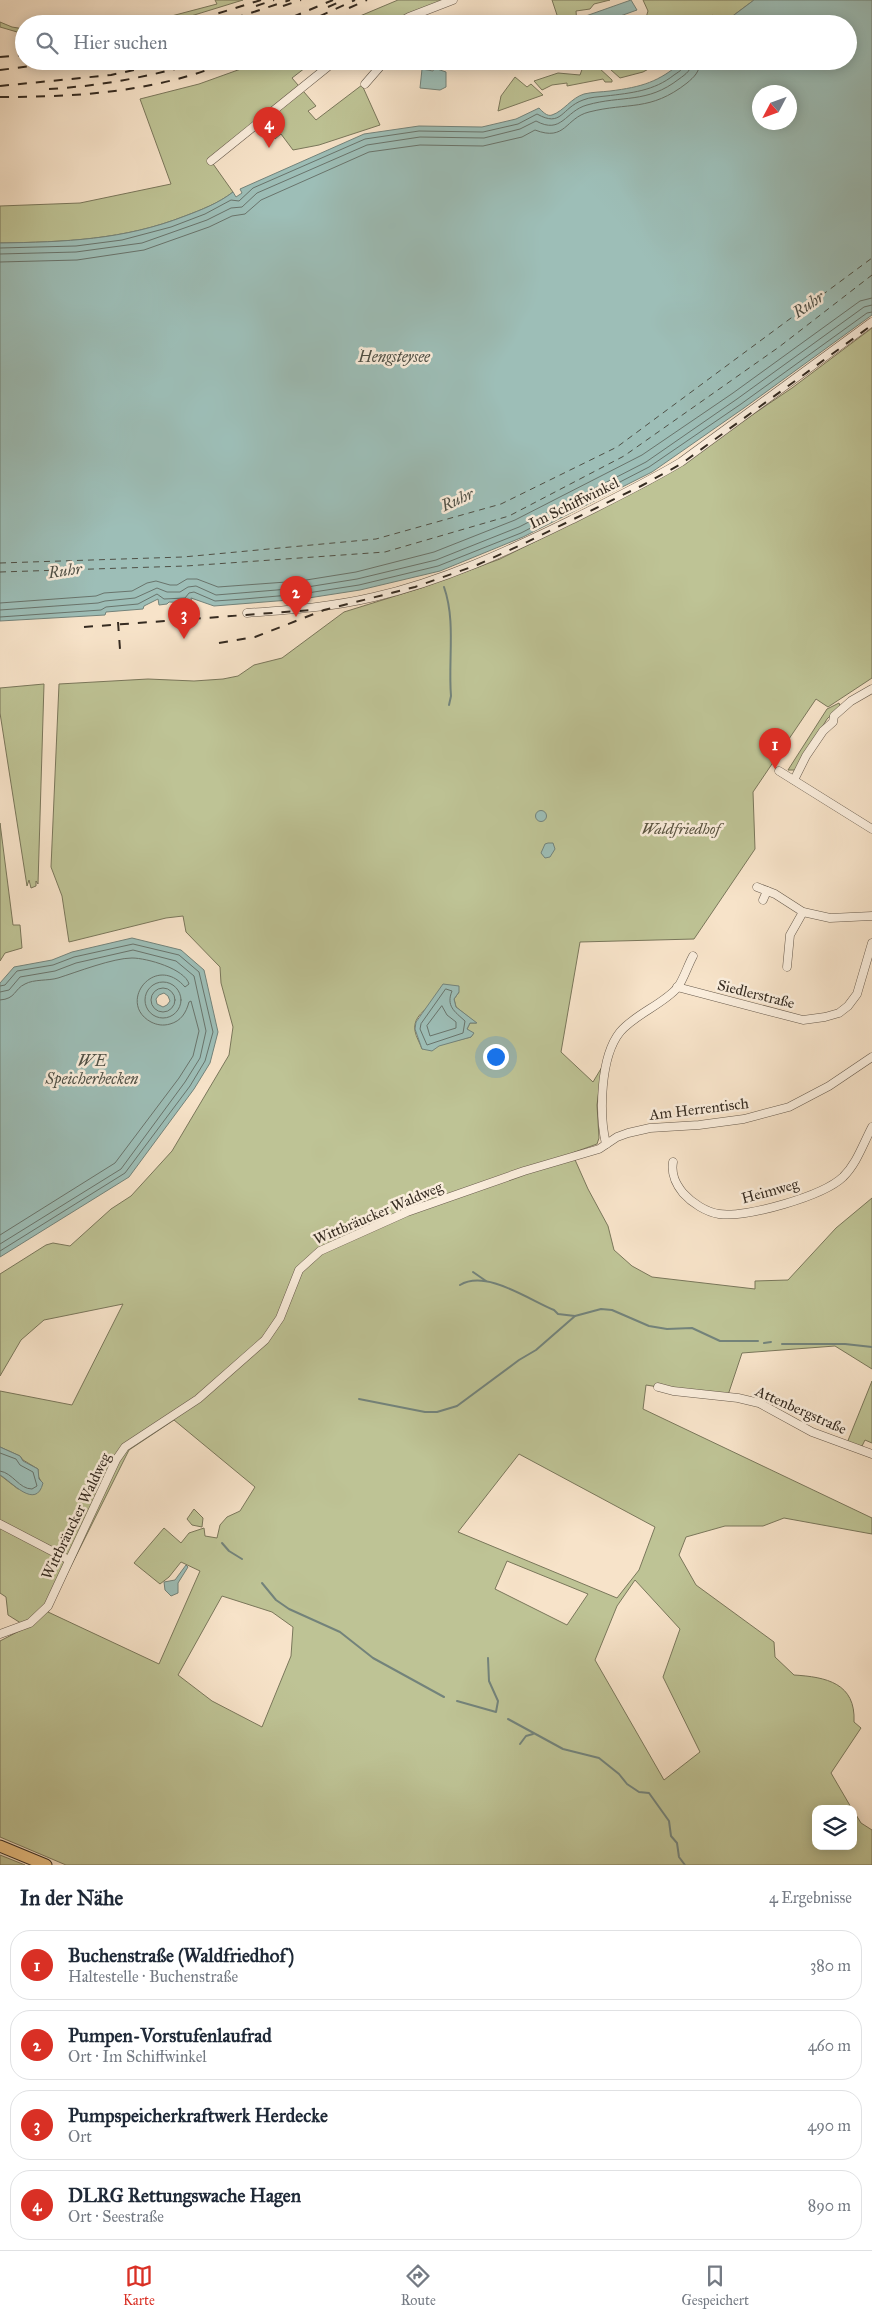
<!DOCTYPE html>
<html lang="de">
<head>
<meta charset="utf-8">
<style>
  body { margin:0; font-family:"IM FELL Great Primer",serif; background:#f6f6f7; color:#1f2937 }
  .controls { position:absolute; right:15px; bottom:15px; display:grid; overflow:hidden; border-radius:10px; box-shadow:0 2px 12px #0003 }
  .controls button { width:45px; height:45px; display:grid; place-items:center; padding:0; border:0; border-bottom:1px solid #e0e1e3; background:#fff; color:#1f2937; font:25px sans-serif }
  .compass { position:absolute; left:752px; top:85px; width:45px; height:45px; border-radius:50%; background:#fff; box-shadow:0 2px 12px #0003; rotate:229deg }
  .you { position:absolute; left:495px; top:1056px; width:18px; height:18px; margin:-12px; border:4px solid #fff; border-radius:50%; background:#1a73e8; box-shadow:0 0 0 8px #1a73e833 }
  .badge { display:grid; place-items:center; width:32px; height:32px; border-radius:50%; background:#d93025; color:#fff; font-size:16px; font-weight:700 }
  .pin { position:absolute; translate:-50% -41px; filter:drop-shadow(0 1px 2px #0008) }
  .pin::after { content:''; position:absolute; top:26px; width:18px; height:15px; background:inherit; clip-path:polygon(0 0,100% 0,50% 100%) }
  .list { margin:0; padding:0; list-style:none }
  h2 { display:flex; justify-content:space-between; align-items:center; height:65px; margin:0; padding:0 20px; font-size:21px }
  h2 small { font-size:16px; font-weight:400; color:#747a83 }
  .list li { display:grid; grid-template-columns:32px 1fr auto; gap:15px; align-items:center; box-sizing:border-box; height:70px; margin:0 10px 10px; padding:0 10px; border:1px solid #e0e1e3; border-radius:20px }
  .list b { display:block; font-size:19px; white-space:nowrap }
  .list p { margin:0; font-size:16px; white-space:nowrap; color:#747a83 }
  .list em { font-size:16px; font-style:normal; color:#747a83 }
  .icon { flex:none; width:28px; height:28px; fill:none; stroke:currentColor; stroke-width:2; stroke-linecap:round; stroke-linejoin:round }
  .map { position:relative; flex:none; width:872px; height:1865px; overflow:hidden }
  .search { position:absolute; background:#fff; box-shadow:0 2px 12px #0003; left:15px; right:15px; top:15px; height:55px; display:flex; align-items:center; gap:12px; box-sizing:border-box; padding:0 18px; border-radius:28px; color:#747a83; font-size:19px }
  .sheet { height:385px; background:#fff }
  nav { display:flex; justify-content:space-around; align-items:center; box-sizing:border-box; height:70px; border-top:1px solid #e0e1e3; background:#fff; font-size:14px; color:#747a83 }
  nav a { display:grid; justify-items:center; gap:2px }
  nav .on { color:#d93025 }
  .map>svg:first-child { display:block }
  .green { fill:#bec395; stroke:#7a775b; fill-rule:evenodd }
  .water { fill:#9dbeb7; stroke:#73837b; fill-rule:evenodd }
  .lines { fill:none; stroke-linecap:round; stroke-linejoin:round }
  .shore { stroke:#69746c; stroke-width:1 }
  .stream { stroke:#73837b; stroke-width:2 }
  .ferry { stroke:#4f5046; stroke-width:1; stroke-dasharray:6 5; stroke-linecap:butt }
  .minor-casing { stroke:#66594b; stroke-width:9 }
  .primary-casing { stroke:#352b21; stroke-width:13 }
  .minor { stroke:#faeddc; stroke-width:8 }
  .primary { stroke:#ecc284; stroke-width:11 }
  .rail { stroke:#352b21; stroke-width:2; stroke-dasharray:9 9; stroke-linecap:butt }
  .labels { text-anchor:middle; stroke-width:5; stroke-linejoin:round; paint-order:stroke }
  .street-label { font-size:15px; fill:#352b21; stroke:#faeddc }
  .park-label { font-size:15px; font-style:italic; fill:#57513e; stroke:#faeddc }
  .water-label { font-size:16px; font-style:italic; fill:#4f5046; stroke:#faeddc }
</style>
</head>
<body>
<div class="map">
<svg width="872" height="1865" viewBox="0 0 872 1865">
  <rect width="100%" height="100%" fill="#f7e3c9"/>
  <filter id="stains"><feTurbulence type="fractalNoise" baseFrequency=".004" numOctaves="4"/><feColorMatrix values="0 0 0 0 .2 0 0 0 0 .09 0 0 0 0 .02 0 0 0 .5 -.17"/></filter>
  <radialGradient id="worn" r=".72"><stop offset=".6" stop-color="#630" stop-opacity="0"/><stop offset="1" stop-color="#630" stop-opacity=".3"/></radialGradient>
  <g class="green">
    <path d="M215 0H243L165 24H141L217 4Z"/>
    <path d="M398 0H444L387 24H341Z"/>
    <path d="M552 0H610L594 4 590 9 576 11 577 24H560Z"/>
    <path d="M643 0H754L722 24 713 15 701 24H644L648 11Z"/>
    <path d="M0 22 12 27 24 29V34L0 27Z"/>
    <path d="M263 61H314L292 78 316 106 308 111 316 120 362 85 380 125 319 145 293 150 281 134 275 139 261 120 211 161 233 192C219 203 201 210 185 216 124 240 64 242 0 243V206L80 203 171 184 140 99 199 84Z"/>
    <path d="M585 61 598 67 612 80V82H605L603 79 567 86V83L552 85 542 90 534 81 558 73 580 75Z"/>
    <path d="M601 61H663L643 72 620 78Z"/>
    <path d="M515 77 527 87 531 84 543 95 498 111 501 96Z"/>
    <path d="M872 328V678L828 707 816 699 753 792 755 849 694 939 580 942 561 1052 593 1082 602 1067 597 1105 599 1138 597 1144 572 1153 588 1189 608 1226 614 1250 632 1266 652 1277 755 1289V1281L788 1280 836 1228 872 1198V1369L835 1346 742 1353 727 1398 646 1385 643 1409 872 1518V1534L784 1518 763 1526H725L686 1537 679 1555 696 1585 774 1642 775 1657 794 1675C826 1677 856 1683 854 1722L861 1728 831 1773 852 1809H816V1846H853V1810L861 1823 872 1830V1865H66L0 1837V1641L27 1627 8 1615 6 1597 0 1593V1475L18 1489 41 1481 38 1476V1469L23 1460 20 1456 0 1447V1391L72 1405 123 1304 44 1320 21 1340 0 1376V1274L46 1245 53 1243 70 1246 111 1209 131 1196 172 1151 229 1055 233 1027 221 983 220 967 186 932 183 916 166 918 69 942 62 896 51 867 59 684 148 679 194 681 223 679 238 676 254 665 282 658 344 612 421 588 500 559 650 484 792 388ZM459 992 454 999 456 1007 476 1023H470L467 1029 473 1034 471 1037 422 1049C420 1043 416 1037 415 1031 411 1010 444 999 459 992ZM174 1420 255 1487 240 1511 227 1517 220 1525 217 1538 205 1536 204 1528 189 1533 181 1543 164 1528 134 1563 160 1584 169 1577 181 1562 200 1571 159 1664 48 1612 129 1450ZM519 1454 655 1527 639 1570 617 1598 458 1532ZM507 1561 588 1594 567 1625 495 1589ZM635 1580 680 1629 663 1677 700 1752 664 1780 595 1660 617 1606ZM222 1596 272 1612 293 1627 291 1656 262 1727 212 1701 178 1675Z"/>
    <path d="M44 684 38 884 36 881V886L31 888 29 880 27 886 0 713V688Z"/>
    <path d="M839 703 840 706 827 719 796 770H788L827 709Z"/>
    <path d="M0 823 13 925H20L22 948 5 953 0 961Z"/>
    <path d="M872 1381V1443L865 1440 862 1446 847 1443Z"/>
    <path d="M194 1509 203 1518 202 1527 192 1525 187 1519Z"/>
    <path d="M0 1855 25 1865H0Z"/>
  </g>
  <g class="water">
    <path d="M631 0 637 10 612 19 613 24H585L583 17Z"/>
    <path d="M754 0H872V315L744 408 652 472 523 537 440 571 360 590 302 599 214 606 191 598 192 603 169 602 167 604 159 605 158 599 144 606 143 609 106 612 105 615 0 621V243C64 242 124 240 185 216 201 210 219 203 233 192L236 197 242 193 240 189 249 185 364 134 419 126 482 127 516 119 539 108C542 111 547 117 552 115 564 111 571 98 584 94 592 92 602 92 610 91 642 87 659 82 683 61H848V24H722ZM760 92H790V122H760Z"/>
    <path d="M434 68 446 72V87L440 90 420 88 422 69 433 71Z"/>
    <circle cx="541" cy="816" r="5.5"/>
    <path d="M548 843H553L555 849 550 857 545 858 541 853 545 844Z"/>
    <path d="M132 938 181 950 204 970 218 1032 210 1063 194 1089 129 1177 0 1257V983L14 967 52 960 72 952ZM164 993 168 996 170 1001 167 1005 163 1007 157 1004 156 999 159 995Z"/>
    <path d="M443 984 459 986V992L454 999 456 1007 477 1023H470L467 1029 474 1033 471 1037 439 1046 432 1051 422 1049 415 1029 416 1022Z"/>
    <path d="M0 1447 20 1456 23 1461 38 1469 39 1479 43 1483C36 1511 11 1481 0 1475Z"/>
    <path d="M186 1565 188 1567 178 1583V1593L171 1596 165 1590 164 1582 175 1580Z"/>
  </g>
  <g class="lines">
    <g class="shore">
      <path d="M0 248 76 246 122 240 171 227 205 214 231 200 239 201 253 188 365 139 419 131 483 132 518 124 537 114C562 128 561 108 583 100 590 97 598 97 606 96 631 93 654 91 674 75 680 71 685 68 686 61"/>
      <path d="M0 254 76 252 142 243 207 220 231 208 242 207 257 193 367 145 420 137 484 138 520 129 536 121C562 135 565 111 587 105 622 95 647 104 679 79 686 74 692 70 692 61"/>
      <path d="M0 262 77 260 144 250 209 227 232 216 245 214 261 200 369 152 420 145 483 146 522 137 535 130C566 142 565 118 589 112 628 102 650 112 687 83 694 77 700 72 700 61"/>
      <path d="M0 603 96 596 104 593 132 591 147 583 156 581 170 585H177L187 579H197L218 587 300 581 356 572 434 552 515 520 642 455 733 393 860 301 872 298"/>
      <path d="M0 610 98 603 105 601 135 598 157 588 167 592H180L188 587 196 586 216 595 301 588 357 579 436 560 519 527 646 462 737 399 864 307 872 305"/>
      <path d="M0 617 101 610 106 607 138 604 157 594 164 599 185 598 189 593 194 592 215 601 244 599 301 594 359 585 438 566 521 533 649 467 741 404 867 313 872 312"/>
      <circle cx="163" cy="1000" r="18"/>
      <path d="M0 986 5 985 17 971 53 965 74 957 133 944 179 955 199 972 213 1032 205 1061 190 1086 125 1173 0 1251"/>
      <circle cx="163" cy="1000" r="12"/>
      <path d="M446 989 452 991C446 1006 454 1011 465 1021L463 1033 427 1045 420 1029 421 1024Z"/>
      <path d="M0 992 9 990 20 977 55 971 76 963 133 950 176 961 194 976 206 1031 200 1058 185 1082 121 1169 0 1244"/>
      <path d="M0 1000C16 999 14 989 25 984 34 979 48 981 58 978 77 972 113 958 132 958 147 958 185 969 189 984L185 987C155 952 116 1003 151 1022 157 1025 163 1026 170 1024 181 1021 186 1013 189 1002L191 1001 199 1031 193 1056 179 1078 115 1163 0 1235"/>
      <path d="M442 1006 447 1015 456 1022V1028L430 1036 427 1026Z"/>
      <path d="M0 1453 16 1459 20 1465 33 1472 37 1486 32 1489C19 1489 13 1473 0 1471"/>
    </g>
    <g class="stream">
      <path d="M444 587C456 621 448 660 451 696L449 705"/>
      <path d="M473 1272 486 1281"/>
      <path d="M460 1285C486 1269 529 1300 554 1310L558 1314 575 1316 601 1309 612 1310 649 1326 667 1329 692 1328 720 1341H758"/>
      <path d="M764 1343 771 1342"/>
      <path d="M782 1344H845L872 1347"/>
      <path d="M359 1399 425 1412H437L457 1406 519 1360 536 1350 575 1316"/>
      <path d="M222 1543 229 1551 242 1559"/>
      <path d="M262 1583 276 1600 289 1609 340 1632 373 1658 444 1697"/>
      <path d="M457 1701 496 1712 498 1701 489 1681 488 1658"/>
      <path d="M508 1719 563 1749 599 1758 619 1774 627 1784 639 1792 649 1793 669 1821 671 1836 677 1843 679 1857 685 1865"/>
      <path d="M520 1744 526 1736 533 1734"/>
    </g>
    <g class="ferry">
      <path d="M0 563 183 557 376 539 501 504 617 447 872 258"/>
      <path d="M0 572 186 566 385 552 509 516 624 456 779 347 872 275"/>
    </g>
    <defs>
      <g id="minor">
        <path d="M396 24 409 17 453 0"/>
        <path d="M365 84 385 61"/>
        <path d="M211 161 335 61"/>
        <path d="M247 613C290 610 332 607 374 597 443 581 508 551 571 520 609 501 646 483 681 462L872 322"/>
        <path d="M779 771 872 829"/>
        <path d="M794 780 806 756 823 731 833 722 834 716 851 701 872 689"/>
        <path d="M757 887 775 894 803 912 830 918 872 916"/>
        <path d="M763 900 767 891"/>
        <path d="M787 967 790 935 803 912"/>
        <path d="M677 987 803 1020 825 1017 839 1013 848 1006 857 994 872 943"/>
        <path d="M606 1144C599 1114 600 1057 620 1032 635 1014 664 1004 678 987 684 978 688 965 693 956"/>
        <path d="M673 1162C671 1174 675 1183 683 1193 692 1203 706 1212 719 1214 747 1218 823 1196 843 1177 857 1163 863 1144 872 1127"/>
        <path d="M658 1387 673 1391 738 1398 759 1403 812 1432 872 1454"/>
        <path d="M0 1524 69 1560"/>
        <path d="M0 1634 30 1623 48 1606 116 1460 125 1447 198 1399 265 1340 280 1318 299 1270 320 1251 407 1212 524 1171 599 1149 617 1137 628 1133 650 1128 699 1125 744 1119 789 1107 829 1086 872 1057"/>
      </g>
      <path id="primary" d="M0 1846 46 1865"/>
    </defs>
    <use href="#minor" class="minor-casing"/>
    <use href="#primary" class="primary-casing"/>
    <use href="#minor" class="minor"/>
    <use href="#primary" class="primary"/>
    <g class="rail">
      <path d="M256 6 274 0"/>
      <path d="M283 6 301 0"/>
      <path d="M328 7 344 0"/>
      <path d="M349 8 367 0"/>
      <path d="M184 24 261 0"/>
      <path d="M217 24 290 0"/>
      <path d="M276 24 333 0"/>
      <path d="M303 24 355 0"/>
      <path d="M0 57 24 55"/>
      <path d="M0 70 71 61"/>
      <path d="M0 86 111 75 175 61"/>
      <path d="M49 89C102 86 153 76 204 61"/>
      <path d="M0 97C80 97 156 92 231 61"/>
      <path d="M118 622 120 649"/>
      <path d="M84 627 312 610"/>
      <path d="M219 643 255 637 324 610 415 587 477 565 525 543 641 486 681 464 872 325"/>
    </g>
  </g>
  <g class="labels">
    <g class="street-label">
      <text transform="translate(574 503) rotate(-26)" y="5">Im Schiffwinkel</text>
      <text transform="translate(756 994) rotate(14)" y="5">Siedlerstraße</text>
      <text transform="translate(699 1109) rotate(-7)" y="5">Am Herrentisch</text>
      <text transform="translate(770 1191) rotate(-15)" y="5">Heimweg</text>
      <text transform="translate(378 1213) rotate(-23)" y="5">Wittbräucker Waldweg</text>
      <text transform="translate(801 1410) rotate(24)" y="5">Attenbergstraße</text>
      <text transform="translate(76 1516) rotate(-64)" y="5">Wittbräucker Waldweg</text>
    </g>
    <g class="park-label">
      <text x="681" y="834">Waldfriedhof</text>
    </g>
    <g class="water-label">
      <text transform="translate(808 304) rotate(-35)" y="6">Ruhr</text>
      <text x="394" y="362">Hengsteysee</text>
      <text transform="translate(457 499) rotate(-25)" y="6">Ruhr</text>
      <text transform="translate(65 570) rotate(-8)" y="6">Ruhr</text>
      <text x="92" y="1066">WE<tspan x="92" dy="18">Speicherbecken</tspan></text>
    </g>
  </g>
  <rect width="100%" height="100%" filter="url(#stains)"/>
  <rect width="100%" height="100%" fill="url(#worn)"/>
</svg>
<div class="controls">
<button><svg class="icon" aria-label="layers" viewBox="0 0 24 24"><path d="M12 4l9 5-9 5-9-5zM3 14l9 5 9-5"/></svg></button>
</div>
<svg class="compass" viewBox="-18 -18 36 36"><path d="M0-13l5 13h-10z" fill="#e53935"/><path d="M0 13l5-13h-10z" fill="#747a83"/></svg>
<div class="you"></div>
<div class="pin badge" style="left:775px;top:769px">1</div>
<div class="pin badge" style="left:296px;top:617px">2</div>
<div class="pin badge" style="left:184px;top:639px">3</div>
<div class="pin badge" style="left:269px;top:148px">4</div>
<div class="search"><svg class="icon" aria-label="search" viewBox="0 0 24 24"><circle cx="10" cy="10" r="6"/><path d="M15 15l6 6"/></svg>Hier suchen</div>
</div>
<section class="sheet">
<h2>In der Nähe<small>4 Ergebnisse</small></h2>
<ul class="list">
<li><span class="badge">1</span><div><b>Buchenstraße (Waldfriedhof)</b><p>Haltestelle · Buchenstraße</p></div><em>380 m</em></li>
<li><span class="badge">2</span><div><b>Pumpen-Vorstufenlaufrad</b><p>Ort · Im Schiffwinkel</p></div><em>460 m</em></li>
<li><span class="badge">3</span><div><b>Pumpspeicherkraftwerk Herdecke</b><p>Ort</p></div><em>490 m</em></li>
<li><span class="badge">4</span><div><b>DLRG Rettungswache Hagen</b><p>Ort · Seestraße</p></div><em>890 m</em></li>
</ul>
</section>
<nav>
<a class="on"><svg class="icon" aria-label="map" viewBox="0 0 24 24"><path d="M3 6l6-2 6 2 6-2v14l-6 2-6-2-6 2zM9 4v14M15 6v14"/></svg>Karte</a>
<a><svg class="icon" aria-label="directions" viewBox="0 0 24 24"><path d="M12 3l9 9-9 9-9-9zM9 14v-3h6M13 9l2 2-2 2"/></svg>Route</a>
<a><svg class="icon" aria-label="saved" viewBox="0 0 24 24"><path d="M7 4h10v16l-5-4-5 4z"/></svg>Gespeichert</a>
</nav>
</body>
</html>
